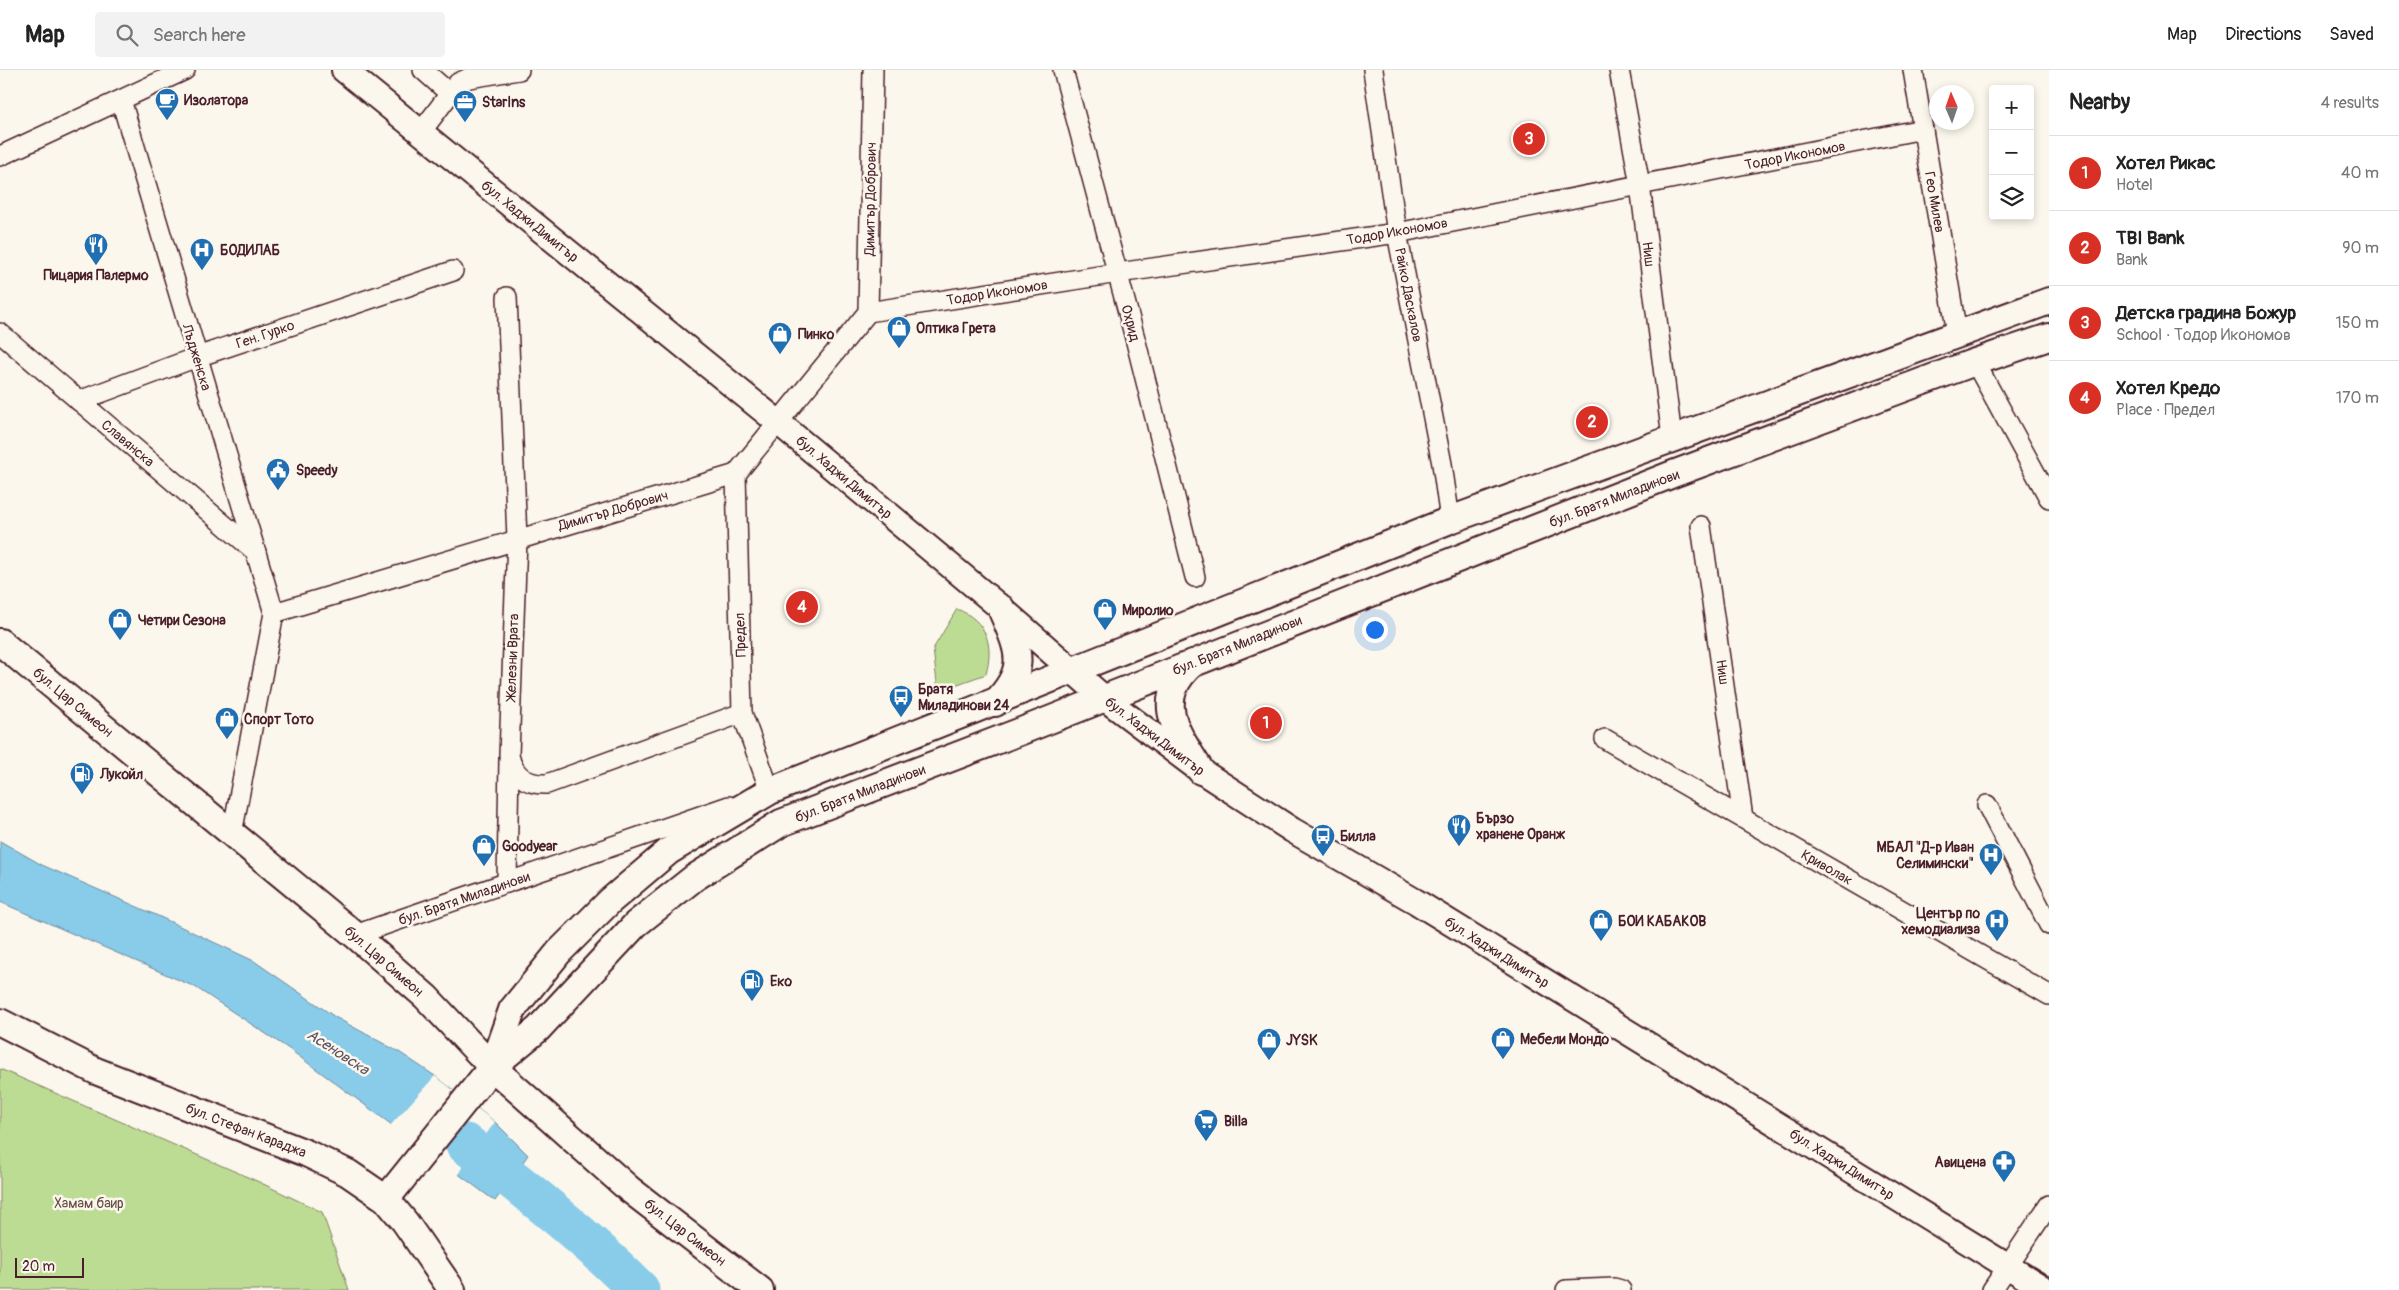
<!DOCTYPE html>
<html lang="en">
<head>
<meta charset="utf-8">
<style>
  body { margin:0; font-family:Pangolin,sans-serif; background:#f2f2f2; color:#222 }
  .controls { position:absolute; right:15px; top:15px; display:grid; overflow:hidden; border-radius:5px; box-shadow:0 2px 8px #0003 }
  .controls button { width:45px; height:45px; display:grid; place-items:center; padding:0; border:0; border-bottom:1px solid #e0e0e0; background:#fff; color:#222; font:25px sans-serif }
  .compass { position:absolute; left:1929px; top:15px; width:45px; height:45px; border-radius:50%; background:#fff; box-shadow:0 2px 8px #0003; rotate:358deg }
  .scale { position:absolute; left:15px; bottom:12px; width:69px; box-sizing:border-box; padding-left:5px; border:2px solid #4a1f2b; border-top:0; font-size:14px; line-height:18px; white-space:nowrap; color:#4a1f2b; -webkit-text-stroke:4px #fbf7ec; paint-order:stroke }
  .you { position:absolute; left:1374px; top:559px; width:18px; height:18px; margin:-12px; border:4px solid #fff; border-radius:50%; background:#1a73e8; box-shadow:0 0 0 8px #1a73e833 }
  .badge { display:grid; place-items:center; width:32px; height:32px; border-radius:50%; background:#d93025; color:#fff; font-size:16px; font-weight:700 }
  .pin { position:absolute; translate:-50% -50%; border:2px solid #fff; box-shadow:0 1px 5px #0006 }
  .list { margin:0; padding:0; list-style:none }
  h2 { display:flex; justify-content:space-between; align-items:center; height:65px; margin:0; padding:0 20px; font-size:21px }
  h2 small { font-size:16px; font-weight:400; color:#767676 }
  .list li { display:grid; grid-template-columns:32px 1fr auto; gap:15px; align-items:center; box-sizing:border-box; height:75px; padding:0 20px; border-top:1px solid #e0e0e0 }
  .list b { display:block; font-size:19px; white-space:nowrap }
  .list p { margin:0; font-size:16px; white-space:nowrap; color:#767676 }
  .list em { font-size:16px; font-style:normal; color:#767676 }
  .icon { flex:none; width:28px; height:28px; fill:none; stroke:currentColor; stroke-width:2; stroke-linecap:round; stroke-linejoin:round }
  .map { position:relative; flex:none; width:2049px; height:1220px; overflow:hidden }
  header { display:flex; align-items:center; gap:30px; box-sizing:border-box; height:70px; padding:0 25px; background:#fff; border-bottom:1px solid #e0e0e0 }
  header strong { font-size:24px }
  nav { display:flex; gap:28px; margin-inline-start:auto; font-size:18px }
  .search { width:350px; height:45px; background:#f2f2f2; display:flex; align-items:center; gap:12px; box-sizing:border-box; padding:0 18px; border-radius:5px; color:#767676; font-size:19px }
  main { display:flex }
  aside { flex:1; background:#fff }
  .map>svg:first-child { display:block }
  .green { fill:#bcdc94; stroke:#837e60 }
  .water { fill:#88cce9; stroke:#6f879d }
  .pier { fill:#fbf7ec }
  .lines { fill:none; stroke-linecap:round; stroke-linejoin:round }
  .river { stroke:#88cce9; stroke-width:41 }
  .minor-casing { stroke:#4a1f2b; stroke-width:22 }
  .tertiary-casing { stroke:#4a1f2b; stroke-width:28 }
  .secondary-casing { stroke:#4a1f2b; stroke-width:30 }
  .minor { stroke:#fbf7ec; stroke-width:19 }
  .tertiary { stroke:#fbf7ec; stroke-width:24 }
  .secondary { stroke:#fbf7ec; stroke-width:26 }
  .labels { text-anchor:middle; stroke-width:5; stroke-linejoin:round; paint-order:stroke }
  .poi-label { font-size:14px; font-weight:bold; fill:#4a1f2b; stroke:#fbf7ec; text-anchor:start }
  .street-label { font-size:14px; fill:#4a1f2b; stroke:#fbf7ec }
  .park-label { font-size:14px; fill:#664e45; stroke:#fbf7ec }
  .water-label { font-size:15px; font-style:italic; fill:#5d5364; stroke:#fbf7ec }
</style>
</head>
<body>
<header>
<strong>Map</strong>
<div class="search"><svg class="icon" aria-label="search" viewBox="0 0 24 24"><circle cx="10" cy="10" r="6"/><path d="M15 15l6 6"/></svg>Search here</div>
<nav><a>Map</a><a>Directions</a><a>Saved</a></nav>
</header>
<main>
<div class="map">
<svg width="2049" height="1220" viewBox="0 0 2049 1220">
  <rect width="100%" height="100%" fill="#fbf7ec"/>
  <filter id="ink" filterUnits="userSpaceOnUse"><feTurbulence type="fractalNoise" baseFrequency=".02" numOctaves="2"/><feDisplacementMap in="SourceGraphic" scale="10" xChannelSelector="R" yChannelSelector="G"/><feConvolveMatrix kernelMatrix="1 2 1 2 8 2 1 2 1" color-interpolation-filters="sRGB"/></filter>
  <g filter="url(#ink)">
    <g class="green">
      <path d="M957 539C987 551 994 575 986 604L938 621 933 579Z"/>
      <path d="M0 999 259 1112 322 1142 349 1220H0Z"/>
    </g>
    <path class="water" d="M0 771 42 795 158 846 254 891 335 947 399 982 435 1006 495 1052 528 1085 495 1131 289 979 195 917 0 832Z"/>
    <path class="pier" d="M435 1006 495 1052 461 1099 458 1107 390 1056Z"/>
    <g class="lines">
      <path class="river" d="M466 1074C527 1120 585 1166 639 1220"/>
      <defs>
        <g id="minor">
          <path d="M423 0 449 23"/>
          <path d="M1063 0 1136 272 1195 507"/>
          <path d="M1373 0 1397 163 1442 394 1450 450"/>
          <path d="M1619 0 1640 115 1672 368"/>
          <path d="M1913 0 1957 264"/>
          <path d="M121 30 274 543 232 764"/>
          <path d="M421 62 458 13 469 8 519 0"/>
          <path d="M0 86 185 0"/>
          <path d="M507 227 517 469 509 685C513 705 526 715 547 714L742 643"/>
          <path d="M868 242 1118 203 1397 163 1923 59"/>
          <path d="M0 263 256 482"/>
          <path d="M1975 292 2049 428"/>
          <path d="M79 331 197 287 453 201"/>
          <path d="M736 404 742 643 770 721 760 725"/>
          <path d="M1701 456 1743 748"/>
          <path d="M274 543 736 404 868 242 873 0"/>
          <path d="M1605 669 2049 925"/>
          <path d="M1987 735 2049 855"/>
          <path d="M507 813 509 689"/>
          <path d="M355 865 729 736"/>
          <path d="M1566 1220 1614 1218 1621 1220"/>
          <path d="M1992 1220 2049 1135"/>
        </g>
        <path id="tertiary" d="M344 0 779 353 1001 538 1104 628 1201 701 1292 760 1415 831 2046 1220"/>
        <g id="secondary">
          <path d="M0 572 355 865 426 927 492 997 629 1119 760 1220"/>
          <path d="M1193 593C1151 630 1177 663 1201 701"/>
          <path d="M995 633C1030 597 1018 580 1001 538"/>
          <path d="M0 952 96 1001 306 1083 348 1103 386 1129 405 1152 452 1220"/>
          <path d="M492 997 512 940 559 882 610 831 669 781 770 721 1450 450 2049 231"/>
          <path d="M386 1129 492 997 538 959 636 854 694 808 781 753 1019 662 1673 404 1975 292 2049 267"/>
        </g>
      </defs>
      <use href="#minor" class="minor-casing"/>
      <use href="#tertiary" class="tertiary-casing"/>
      <use href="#secondary" class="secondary-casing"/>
      <use href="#minor" class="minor"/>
      <use href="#tertiary" class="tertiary"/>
      <use href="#secondary" class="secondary"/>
    </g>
  </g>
  <defs>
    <symbol id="cafe-pin" viewBox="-11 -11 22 30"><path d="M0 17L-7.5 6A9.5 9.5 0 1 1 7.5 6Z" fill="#1f6fb2" stroke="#fbf7ec"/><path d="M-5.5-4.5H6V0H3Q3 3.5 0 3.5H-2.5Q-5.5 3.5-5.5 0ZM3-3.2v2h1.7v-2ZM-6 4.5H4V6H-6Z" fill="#fff"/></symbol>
    <symbol id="office-pin" viewBox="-11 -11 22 30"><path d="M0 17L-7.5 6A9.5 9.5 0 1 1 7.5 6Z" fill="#1f6fb2" stroke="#fbf7ec"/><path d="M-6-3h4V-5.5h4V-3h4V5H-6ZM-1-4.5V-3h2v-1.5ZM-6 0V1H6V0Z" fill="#fff"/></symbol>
    <symbol id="restaurant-pin" viewBox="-11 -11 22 30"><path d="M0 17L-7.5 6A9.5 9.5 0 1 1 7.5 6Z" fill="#1f6fb2" stroke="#fbf7ec"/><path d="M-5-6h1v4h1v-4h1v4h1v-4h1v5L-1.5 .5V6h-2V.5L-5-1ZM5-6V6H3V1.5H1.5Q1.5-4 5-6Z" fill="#fff"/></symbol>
    <symbol id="hospital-pin" viewBox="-11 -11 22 30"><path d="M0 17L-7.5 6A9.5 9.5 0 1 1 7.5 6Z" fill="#1f6fb2" stroke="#fbf7ec"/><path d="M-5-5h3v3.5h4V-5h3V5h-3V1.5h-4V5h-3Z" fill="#fff"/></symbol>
    <symbol id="shop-pin" viewBox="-11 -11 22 30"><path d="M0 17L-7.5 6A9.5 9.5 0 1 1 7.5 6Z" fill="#1f6fb2" stroke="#fbf7ec"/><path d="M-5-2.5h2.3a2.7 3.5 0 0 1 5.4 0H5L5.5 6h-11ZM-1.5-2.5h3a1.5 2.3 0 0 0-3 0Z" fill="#fff"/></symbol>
    <symbol id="civic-pin" viewBox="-11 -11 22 30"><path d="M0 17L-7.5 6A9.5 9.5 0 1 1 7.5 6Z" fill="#1f6fb2" stroke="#fbf7ec"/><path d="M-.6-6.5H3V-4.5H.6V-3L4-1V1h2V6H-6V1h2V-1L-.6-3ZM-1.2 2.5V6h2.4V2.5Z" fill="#fff"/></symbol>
    <symbol id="bus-pin" viewBox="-11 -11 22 30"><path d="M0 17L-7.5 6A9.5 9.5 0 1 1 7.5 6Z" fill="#1f6fb2" stroke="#fbf7ec"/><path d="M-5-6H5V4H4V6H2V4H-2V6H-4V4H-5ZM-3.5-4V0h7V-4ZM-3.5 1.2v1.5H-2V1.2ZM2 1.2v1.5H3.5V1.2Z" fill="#fff"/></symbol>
    <symbol id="fuel-pin" viewBox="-11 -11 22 30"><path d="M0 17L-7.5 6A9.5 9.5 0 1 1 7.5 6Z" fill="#1f6fb2" stroke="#fbf7ec"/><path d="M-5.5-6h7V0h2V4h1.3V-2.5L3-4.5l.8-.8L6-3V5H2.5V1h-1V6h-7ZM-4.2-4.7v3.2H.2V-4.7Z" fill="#fff"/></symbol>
    <symbol id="supermarket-pin" viewBox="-11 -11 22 30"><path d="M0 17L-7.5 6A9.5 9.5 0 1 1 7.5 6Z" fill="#1f6fb2" stroke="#fbf7ec"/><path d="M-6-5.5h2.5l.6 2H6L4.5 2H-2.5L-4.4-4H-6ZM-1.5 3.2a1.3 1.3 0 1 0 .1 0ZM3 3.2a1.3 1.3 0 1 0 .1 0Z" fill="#fff"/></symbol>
    <symbol id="pharmacy-pin" viewBox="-11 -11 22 30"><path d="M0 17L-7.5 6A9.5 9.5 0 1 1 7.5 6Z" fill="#1f6fb2" stroke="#fbf7ec"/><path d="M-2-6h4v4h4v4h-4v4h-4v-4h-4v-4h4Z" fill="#fff"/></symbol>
  </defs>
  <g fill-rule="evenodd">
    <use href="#cafe-pin" x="153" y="16" width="28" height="38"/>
    <use href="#office-pin" x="451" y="18" width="28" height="38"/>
    <use href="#restaurant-pin" x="82" y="161" width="28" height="38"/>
    <use href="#hospital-pin" x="188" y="166" width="28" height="38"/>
    <use href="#shop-pin" x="885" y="244" width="28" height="38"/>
    <use href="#shop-pin" x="766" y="250" width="28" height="38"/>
    <use href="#civic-pin" x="264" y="386" width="28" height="38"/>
    <use href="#shop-pin" x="1091" y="526" width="28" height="38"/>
    <use href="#shop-pin" x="106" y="536" width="28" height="38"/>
    <use href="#bus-pin" x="887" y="613" width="28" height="38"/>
    <use href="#shop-pin" x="213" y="635" width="28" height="38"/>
    <use href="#fuel-pin" x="68" y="690" width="28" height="38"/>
    <use href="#restaurant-pin" x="1445" y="742" width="28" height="38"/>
    <use href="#bus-pin" x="1309" y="752" width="28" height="38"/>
    <use href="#shop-pin" x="470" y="762" width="28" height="38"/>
    <use href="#hospital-pin" x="1977" y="771" width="28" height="38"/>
    <use href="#shop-pin" x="1587" y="837" width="28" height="38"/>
    <use href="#hospital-pin" x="1983" y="837" width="28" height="38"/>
    <use href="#fuel-pin" x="738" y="897" width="28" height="38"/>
    <use href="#shop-pin" x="1489" y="955" width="28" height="38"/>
    <use href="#shop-pin" x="1255" y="956" width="28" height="38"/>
    <use href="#supermarket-pin" x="1192" y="1037" width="28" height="38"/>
    <use href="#pharmacy-pin" x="1990" y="1078" width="28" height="38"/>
  </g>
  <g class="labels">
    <g class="poi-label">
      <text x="184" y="35">Изолатора</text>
      <text x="482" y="37">StarIns</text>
      <text x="220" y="185">БОДИЛАБ</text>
      <text x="96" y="210" text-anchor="middle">Пицария Палермо</text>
      <text x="916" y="263">Оптика Грета</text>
      <text x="798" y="269">Пинко</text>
      <text x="296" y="405">Speedy</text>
      <text x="1122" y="545">Миролио</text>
      <text x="138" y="555">Четири Сезона</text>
      <text x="918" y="624">Братя<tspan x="918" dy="16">Миладинови 24</tspan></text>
      <text x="244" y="654">Спорт Тото</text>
      <text x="100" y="709">Лукойл</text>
      <text x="1476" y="753">Бързо<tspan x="1476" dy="16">хранене Оранж</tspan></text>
      <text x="1340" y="771">Билла</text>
      <text x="502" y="781">Goodyear</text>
      <text x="1974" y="782" text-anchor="end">МБАЛ "Д-р Иван<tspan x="1974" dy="16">Селимински"</tspan></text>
      <text x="1980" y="848" text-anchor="end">Център по<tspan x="1980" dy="16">хемодиализа</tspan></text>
      <text x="1618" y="856">БОИ КАБАКОВ</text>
      <text x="770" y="916">Еко</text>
      <text x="1520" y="974">Мебели Мондо</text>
      <text x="1286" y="975">JYSK</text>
      <text x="1224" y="1056">Billa</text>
      <text x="1986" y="1097" text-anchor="end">Авицена</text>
    </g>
    <g class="street-label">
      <text transform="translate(1795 85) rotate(-11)" y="5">Тодор Икономов</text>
      <text transform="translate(870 129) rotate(-89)" y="5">Димитър Добрович</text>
      <text transform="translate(1935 132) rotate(80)" y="5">Гео Милев</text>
      <text transform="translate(530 151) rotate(39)" y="5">бул. Хаджи Димитър</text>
      <text transform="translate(1397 161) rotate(-10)" y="5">Тодор Икономов</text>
      <text transform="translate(1649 184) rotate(83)" y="5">Ниш</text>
      <text transform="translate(997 222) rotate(-9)" y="5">Тодор Икономов</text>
      <text transform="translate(1409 225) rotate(79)" y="5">Райко Даскалов</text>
      <text transform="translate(1131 253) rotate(75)" y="5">Охрид</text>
      <text transform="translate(265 264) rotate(-19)" y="5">Ген. Гурко</text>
      <text transform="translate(197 287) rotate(73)" y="5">Лъдженска</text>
      <text transform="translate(128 373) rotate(40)" y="5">Славянска</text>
      <text transform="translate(844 407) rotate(40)" y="5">бул. Хаджи Димитър</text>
      <text transform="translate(1614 428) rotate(-21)" y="5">бул. Братя Миладинови</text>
      <text transform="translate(613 440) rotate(-16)" y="5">Димитър Добрович</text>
      <text transform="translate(740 565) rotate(-92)" y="5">Предел</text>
      <text transform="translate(1237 575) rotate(-22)" y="5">бул. Братя Миладинови</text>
      <text transform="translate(512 587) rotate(-88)" y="5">Железни Врата</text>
      <text transform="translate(1723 602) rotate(82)" y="5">Ниш</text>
      <text transform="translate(73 632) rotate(40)" y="5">бул. Цар Симеон</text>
      <text transform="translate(1155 666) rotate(37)" y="5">бул. Хаджи Димитър</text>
      <text transform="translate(860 723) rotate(-21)" y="5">бул. Братя Миладинови</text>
      <text transform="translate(1827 797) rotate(30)" y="5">Криволак</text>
      <text transform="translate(464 828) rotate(-19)" y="5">бул. Братя Миладинови</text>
      <text transform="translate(1497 882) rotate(32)" y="5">бул. Хаджи Димитър</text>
      <text transform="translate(384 891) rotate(41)" y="5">бул. Цар Симеон</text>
      <text transform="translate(246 1060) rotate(21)" y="5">бул. Стефан Караджа</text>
      <text transform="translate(1842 1094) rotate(32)" y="5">бул. Хаджи Димитър</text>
      <text transform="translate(685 1162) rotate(38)" y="5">бул. Цар Симеон</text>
    </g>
    <g class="park-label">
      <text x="89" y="1138">Хамам баир</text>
    </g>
    <g class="water-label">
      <text transform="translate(338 982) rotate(33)" y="5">Асеновска</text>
    </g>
  </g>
</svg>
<div class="controls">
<button>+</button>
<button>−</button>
<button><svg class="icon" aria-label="layers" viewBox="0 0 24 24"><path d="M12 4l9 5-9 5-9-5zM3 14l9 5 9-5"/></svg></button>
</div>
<svg class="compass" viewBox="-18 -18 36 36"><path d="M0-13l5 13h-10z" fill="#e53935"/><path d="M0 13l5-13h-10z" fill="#767676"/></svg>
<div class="scale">20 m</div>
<div class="you"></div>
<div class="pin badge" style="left:1266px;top:653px">1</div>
<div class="pin badge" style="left:1592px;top:352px">2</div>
<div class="pin badge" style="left:1529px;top:69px">3</div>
<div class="pin badge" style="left:802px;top:537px">4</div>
</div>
<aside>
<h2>Nearby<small>4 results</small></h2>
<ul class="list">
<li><span class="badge">1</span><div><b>Хотел Рикас</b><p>Hotel</p></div><em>40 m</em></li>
<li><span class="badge">2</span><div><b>TBI Bank</b><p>Bank</p></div><em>90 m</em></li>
<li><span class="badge">3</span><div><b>Детска градина Божур</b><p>School · Тодор Икономов</p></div><em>150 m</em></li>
<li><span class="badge">4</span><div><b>Хотел Кредо</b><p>Place · Предел</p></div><em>170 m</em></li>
</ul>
</aside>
</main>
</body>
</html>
